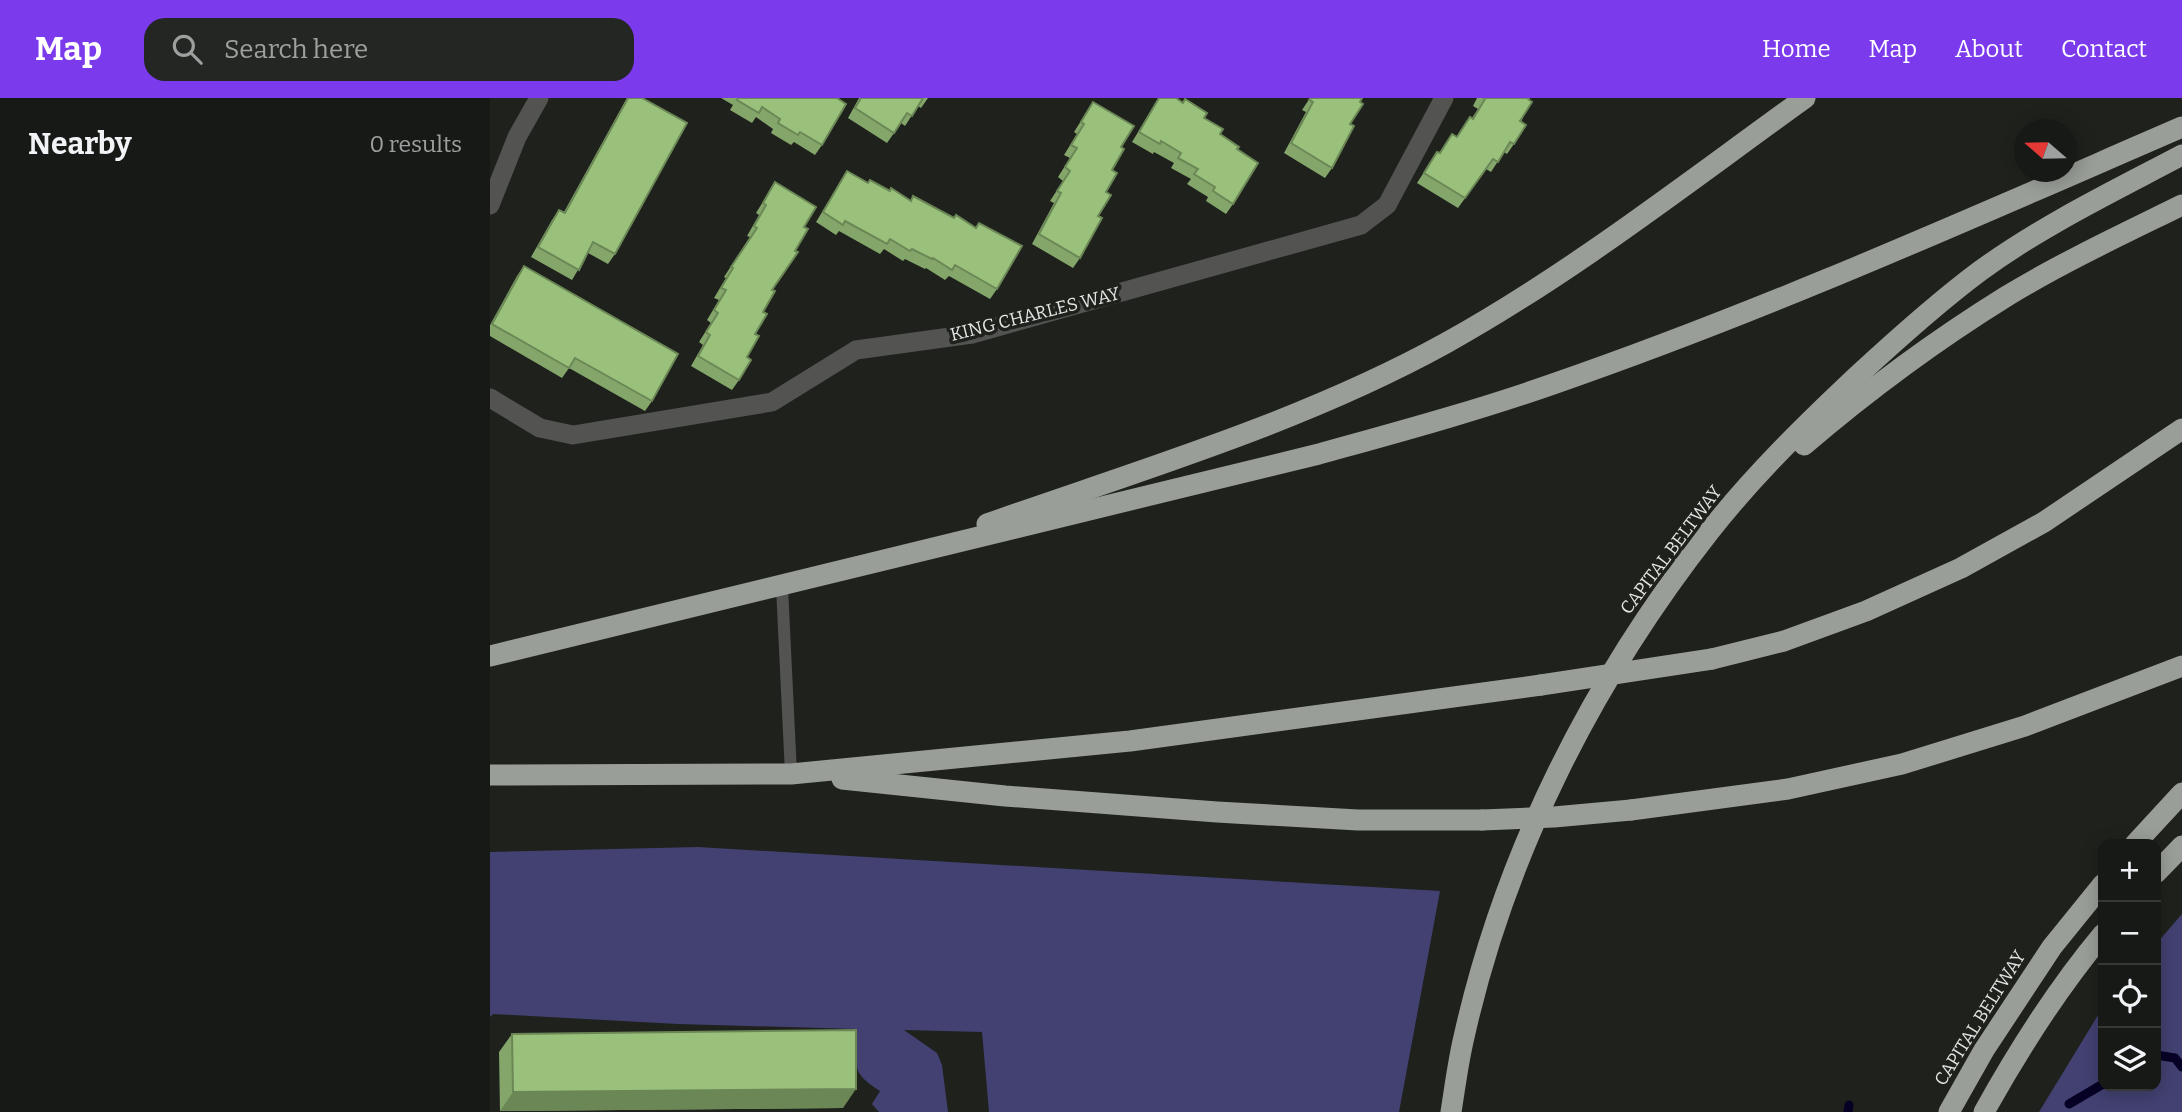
<!DOCTYPE html>
<html lang="en">
<head>
<meta charset="utf-8">
<style>
  body { margin:0; font-family:Bitter,serif; background:#232622; color:#f1f3f6 }
  .controls { position:absolute; right:21px; bottom:21px; display:grid; overflow:hidden; border-radius:14px; box-shadow:0 4px 18px #0003 }
  .controls button { width:63px; height:63px; display:grid; place-items:center; padding:0; border:0; border-bottom:2px solid #353834; background:#161915; color:#f1f3f6; font:35px sans-serif }
  .compass { position:absolute; left:1524px; top:21px; width:63px; height:63px; border-radius:50%; background:#161915; box-shadow:0 4px 18px #0003; rotate:290deg }
  .list { margin:0; padding:0; list-style:none }
  h2 { display:flex; justify-content:space-between; align-items:center; height:91px; margin:0; padding:0 28px; font-size:30px }
  h2 small { font-size:23px; font-weight:400; color:#9ea0a0 }
  .icon { flex:none; width:38px; height:38px; fill:none; stroke:currentColor; stroke-width:2; stroke-linecap:round; stroke-linejoin:round }
  .map { position:relative; flex:none; width:1692px; height:1014px; overflow:hidden }
  header { display:flex; align-items:center; gap:42px; box-sizing:border-box; height:98px; padding:0 35px; background:#7c3aed; color:#fff }
  header strong { font-size:33px }
  nav { display:flex; gap:38px; margin-inline-start:auto; font-size:24px }
  .search { width:490px; height:63px; background:#232622; display:flex; align-items:center; gap:18px; box-sizing:border-box; padding:0 24px; border-radius:21px; color:#9ea0a0; font-size:26px }
  main { display:flex }
  aside { flex:1; background:#161915 }
  .map>svg:first-child { display:block }
  .green { fill:#424171 }
  .lines { fill:none; stroke-linecap:round; stroke-linejoin:round }
  .stream { stroke:#070025; stroke-width:9 }
  .service { stroke:#535452; stroke-width:12 }
  .minor { stroke:#535452; stroke-width:19 }
  .motorway { stroke:#9a9e98; stroke-width:21 }
  .motorway-bridge { stroke:#9a9e98; stroke-width:21 }
  .wall { fill:#84a66a }
  .shaded-wall { fill:#6b8756 }
  .building { fill:#99c17b; stroke:#6b8756; stroke-width:2 }
  .labels { text-anchor:middle; stroke-width:7; stroke-linejoin:round; paint-order:stroke }
  .street-label { font-size:18px; fill:#e3e5e2; stroke:#1e211c }
</style>
</head>
<body>
<header>
<strong>Map</strong>
<div class="search"><svg class="icon" aria-label="search" viewBox="0 0 24 24"><circle cx="10" cy="10" r="6"/><path d="M15 15l6 6"/></svg>Search here</div>
<nav><a>Home</a><a>Map</a><a>About</a><a>Contact</a></nav>
</header>
<main>
<aside>
<h2>Nearby<small>0 results</small></h2>
<ul class="list">
</ul>
</aside>
<div class="map">
<svg width="1692" height="1014" viewBox="0 0 1692 1014">
  <rect width="100%" height="100%" fill="#1e211c"/>
  <g class="green">
    <path d="M208 749 950 793 909 1014H499L492 934 414 932 447 955 452 967 458 1014H389L382 1006 390 993C356 972 369 965 366 931L188 926 3 916 0 919V754Z"/>
    <path d="M1692 816V1014H1549L1613 909V988H1666V846Z"/>
  </g>
  <g class="lines">
    <g class="stream">
      <path d="M1666 957 1685 960 1692 969"/>
      <path d="M1579 1006 1613 986"/>
      <path d="M1358 1014 1359 1007"/>
    </g>
    <path class="service" d="M292 489 301 676"/>
    <g class="minor">
      <path d="M0 107 27 39 49 0"/>
      <path d="M0 300 50 330 83 337 282 304 366 252 482 236 871 127 897 107 954 0"/>
    </g>
    <g class="motorway">
      <path d="M1314 347C1377 293 1446 242 1517 198 1573 164 1633 136 1692 107"/>
      <path d="M497 426C650 372 813 324 956 245 1082 175 1198 84 1315 0"/>
      <path d="M0 558 829 356C908 334 986 313 1063 286 1277 212 1484 119 1692 29"/>
      <path d="M1222 561 1294 543 1376 513 1471 470 1554 424 1692 331"/>
      <path d="M0 677 301 676 640 643 1051 587"/>
      <path d="M352 681 515 698 727 714 868 722H992"/>
      <path d="M1141 712 1298 691 1412 666 1535 628 1692 568"/>
      <path d="M1645 746 1692 695"/>
      <path d="M1666 775 1692 748"/>
      <path d="M961 1014C965 989 968 964 974 939 1015 755 1103 582 1219 434 1263 378 1314 328 1366 279 1406 242 1447 205 1490 173 1553 127 1624 93 1692 57"/>
      <path d="M1459 1014 1494 952 1562 849 1613 786"/>
      <path d="M1494 1014C1529 951 1567 891 1613 836"/>
    </g>
    <g class="motorway-bridge">
      <path d="M1051 587 1222 561"/>
      <path d="M992 722 1064 719 1141 712"/>
    </g>
  </g>
  <g class="wall">
    <path d="M137 0H152L125 156 118 166 98 155 82 182 41 159 62 122 69 112 74 114Z"/>
    <path d="M231 0H347L332 47 325 57 304 44 301 47 281 35 283 31 266 19 262 25 240 12 243 7Z"/>
    <path d="M369 0H438L431 10 428 8 415 28 411 25 397 45 358 20Z"/>
    <path d="M669 0H686L714 20 730 36 747 51 743 106 736 116 716 103 718 99 697 86 701 81 681 70 684 65 664 54 663 56 642 44Z"/>
    <path d="M820 0H872L842 70 835 80 794 55 816 14 812 12Z"/>
    <path d="M987 0H1039L1024 46 1017 56 1014 54 1001 74 996 71 968 110 927 85 947 54 950 55 962 36 967 39 980 19 982 20 988 11 983 8Z"/>
    <path d="M603 4 631 49 622 72 608 118 590 160 583 170 542 146 564 105 560 103 573 83 568 79 580 60 574 57 587 36 584 34Z"/>
    <path d="M357 73 507 191 500 201 459 178 455 182 436 170 435 171 415 161 413 163 394 151 390 156 349 133 346 137 326 124Z"/>
    <path d="M285 84 314 129 282 192 273 214 249 282 242 292 201 268 213 247 209 244 221 225 217 222 229 202 224 200 236 180 234 179 260 139 257 138 269 117 266 115Z"/>
    <path d="M34 168 162 303 155 313 79 270 72 280 0 238V227L27 178Z"/>
    <path d="M22 936 353 1010 10 1013 9 954Z"/>
  </g>
  <path class="shaded-wall" d="M366 991 353 1010 10 1013 23 994Z"/>
  <g class="building">
    <path d="M138 0H152L197 25 125 156 103 144 89 172 48 149 69 112 75 115Z"/>
    <path d="M248 0H347L356 6 332 47 310 34 308 37 288 25 290 21 272 9 269 15 247 2Z"/>
    <path d="M371 0H433L422 18 417 15 404 35 365 10Z"/>
    <path d="M669 0H686L693 5 695 1 717 15 714 20 733 31 730 36 749 49 747 51 768 65 743 106 723 93 725 89 704 76 708 71 688 60 691 55 671 43 670 46 649 34Z"/>
    <path d="M821 0H872L870 4 873 6 860 26 864 28 842 70 801 45 823 4 819 2Z"/>
    <path d="M993 0H1039L1038 1 1042 4 1030 23 1036 27 1024 46 1020 44 1008 64 1003 61 975 100 934 75 947 54 950 55 962 36 967 39 980 19 983 21 995 1Z"/>
    <path d="M603 4 644 28 631 49 634 51 622 72 627 75 616 94 621 97 608 118 612 120 590 160 549 136 571 95 567 93 580 73 575 69 587 50 581 47 594 26 591 24Z"/>
    <path d="M357 73 378 85 380 82 400 93 401 90 421 103 423 98 464 120 466 117 486 130 489 125 532 148 507 191 465 167 462 172 443 160 442 161 422 151 420 153 400 141 397 146 355 123 353 127 333 114Z"/>
    <path d="M285 84 326 109 314 129 318 131 305 153 308 154 282 192 285 193 273 214 277 216 265 236 269 238 257 259 261 262 249 282 208 258 220 237 216 234 228 215 224 212 236 192 231 190 243 170 241 169 267 130 264 128 276 107 273 105Z"/>
    <path d="M34 168 188 256 162 303 85 260 79 270 2 226Z"/>
    <path d="M366 932V991L23 994 22 936Z"/>
  </g>
  <g class="labels">
    <g class="street-label">
      <text transform="translate(545 216) rotate(-14)" y="6">KING CHARLES WAY</text>
      <text transform="translate(1181 452) rotate(-53)" y="6">CAPITAL BELTWAY</text>
      <text transform="translate(1490 920) rotate(-58)" y="6">CAPITAL BELTWAY</text>
    </g>
  </g>
</svg>
<div class="controls">
<button>+</button>
<button>−</button>
<button><svg class="icon" aria-label="locate" viewBox="0 0 24 24"><circle cx="12" cy="12" r="6"/><path d="M12 2v4M12 18v4M2 12h4M18 12h4"/></svg></button>
<button><svg class="icon" aria-label="layers" viewBox="0 0 24 24"><path d="M12 4l9 5-9 5-9-5zM3 14l9 5 9-5"/></svg></button>
</div>
<svg class="compass" viewBox="-18 -18 36 36"><path d="M0-13l5 13h-10z" fill="#e53935"/><path d="M0 13l5-13h-10z" fill="#9ea0a0"/></svg>
</div>
</main>
</body>
</html>
